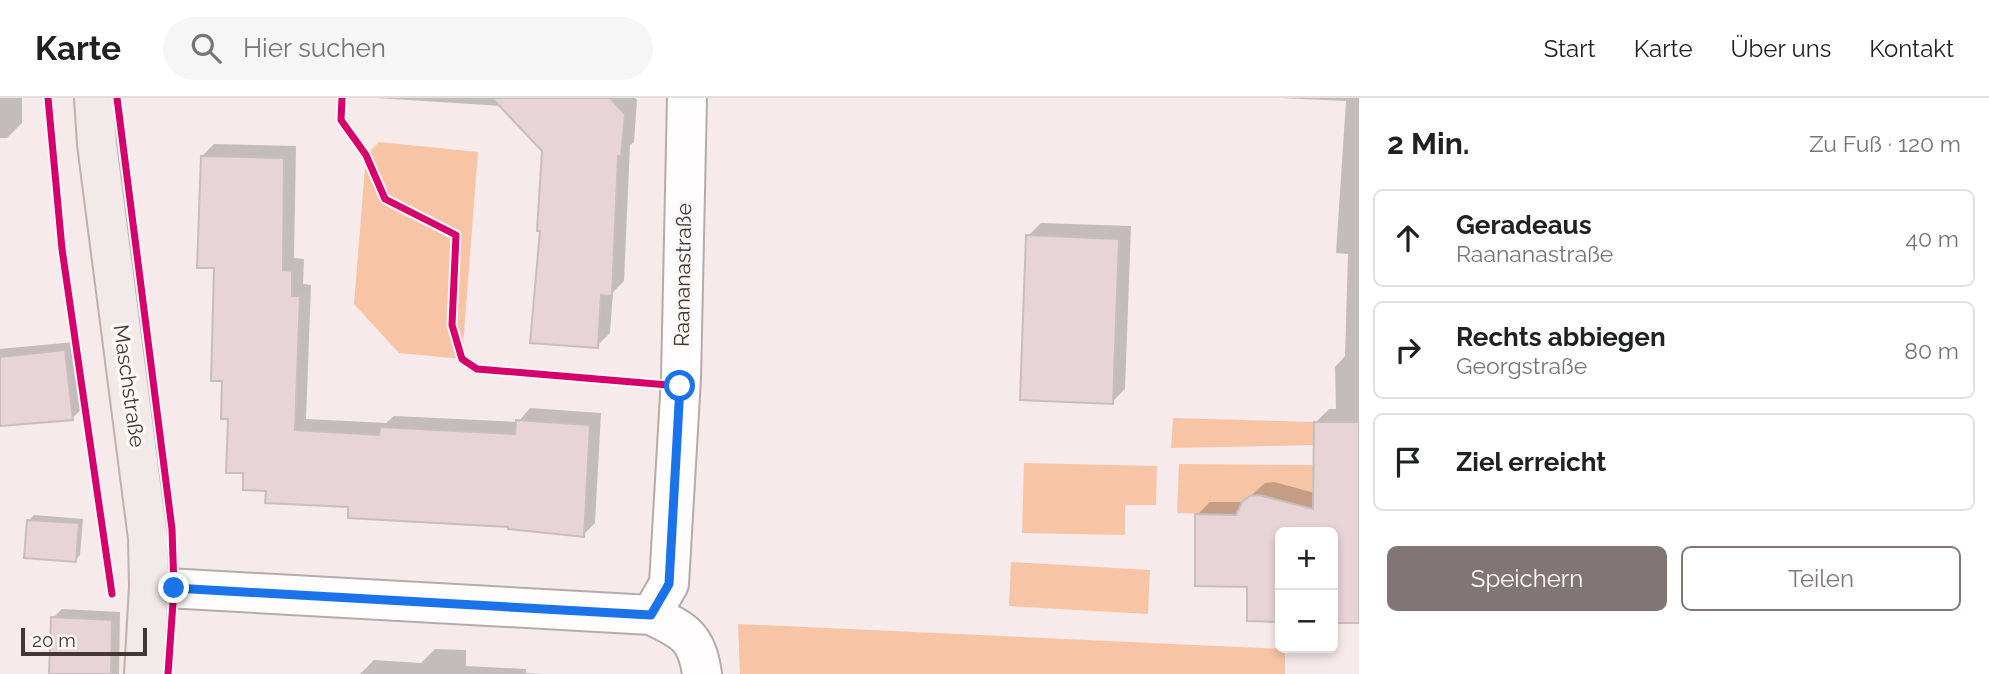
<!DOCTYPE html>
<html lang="de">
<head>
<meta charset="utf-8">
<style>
  body { margin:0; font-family:Raleway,sans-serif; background:#f6f6f6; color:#202124 }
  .controls { position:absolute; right:21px; bottom:21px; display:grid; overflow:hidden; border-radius:10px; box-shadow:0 4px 10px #0003 }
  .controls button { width:63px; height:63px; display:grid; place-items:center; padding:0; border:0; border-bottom:2px solid #e0e0e0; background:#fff; color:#202124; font:35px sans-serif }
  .scale { position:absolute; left:21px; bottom:18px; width:126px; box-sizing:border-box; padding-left:7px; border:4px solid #433636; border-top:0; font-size:19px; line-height:24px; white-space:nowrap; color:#433636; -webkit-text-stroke:5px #fef7f7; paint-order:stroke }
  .stop { position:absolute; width:21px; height:21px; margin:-16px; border:5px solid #1a73e8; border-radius:50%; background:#fff }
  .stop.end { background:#1a73e8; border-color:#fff; box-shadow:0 2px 7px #0008 }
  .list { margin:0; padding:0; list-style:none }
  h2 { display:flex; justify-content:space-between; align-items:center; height:91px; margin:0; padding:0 28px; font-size:30px }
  h2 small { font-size:23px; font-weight:400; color:#757577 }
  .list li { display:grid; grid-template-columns:46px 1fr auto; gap:21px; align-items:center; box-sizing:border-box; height:98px; margin:0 14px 14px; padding:0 14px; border:2px solid #e0e0e0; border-radius:10px }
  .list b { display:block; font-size:26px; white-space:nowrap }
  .list p { margin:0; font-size:23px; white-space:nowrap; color:#757577 }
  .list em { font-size:23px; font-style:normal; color:#757577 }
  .actions { display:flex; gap:14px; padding:21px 28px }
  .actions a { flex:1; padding:16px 0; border:2px solid #827575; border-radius:10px; text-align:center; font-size:24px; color:#827575 }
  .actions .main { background:#827575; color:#fff }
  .icon { flex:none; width:38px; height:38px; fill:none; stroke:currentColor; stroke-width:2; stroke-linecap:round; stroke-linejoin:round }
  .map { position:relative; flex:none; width:1359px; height:576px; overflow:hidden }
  header { display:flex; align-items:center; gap:42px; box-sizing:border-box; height:98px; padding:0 35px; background:#fff; border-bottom:2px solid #e0e0e0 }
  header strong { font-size:33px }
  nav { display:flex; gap:38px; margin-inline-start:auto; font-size:24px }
  .search { width:490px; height:63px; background:#f6f6f6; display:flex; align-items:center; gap:18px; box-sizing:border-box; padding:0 24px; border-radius:38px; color:#757577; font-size:26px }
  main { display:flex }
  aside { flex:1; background:#fff }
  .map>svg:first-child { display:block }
  .green { fill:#f7c5a6 }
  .shadow { fill:#0003 }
  .building { fill:#e8d3d7; stroke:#c8bdbf; stroke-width:2 }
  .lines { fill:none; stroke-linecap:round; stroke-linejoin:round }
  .minor-casing { stroke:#b6abab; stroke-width:42 }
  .major-casing { stroke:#c0b0ae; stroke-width:42 }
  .minor { stroke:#fefcfc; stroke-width:38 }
  .major { stroke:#f1eae8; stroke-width:38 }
  .cycleway-casing { stroke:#fef7f7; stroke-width:11 }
  .cycleway { stroke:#d6006c; stroke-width:7 }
  .route { stroke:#1a73e8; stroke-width:9 }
  .labels { text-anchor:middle; stroke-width:7; stroke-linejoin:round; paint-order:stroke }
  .street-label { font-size:21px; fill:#433636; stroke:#fef7f7 }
</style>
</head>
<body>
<header>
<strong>Karte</strong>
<div class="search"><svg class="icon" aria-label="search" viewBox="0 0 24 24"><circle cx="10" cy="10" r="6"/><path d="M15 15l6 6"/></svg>Hier suchen</div>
<nav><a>Start</a><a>Karte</a><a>Über uns</a><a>Kontakt</a></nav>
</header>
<main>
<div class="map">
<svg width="1359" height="576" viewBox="0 0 1359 576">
  <rect width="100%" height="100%" fill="#f6eaea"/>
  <g class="green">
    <path d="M379 44 478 54 462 261 399 255 354 206 366 57Z"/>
    <path d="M1173 320 1314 324V347L1171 350Z"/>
    <path d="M1024 365 1157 368 1156 407H1125V437L1022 435Z"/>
    <path d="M1179 366 1313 367V394H1320V416C1307 413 1293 411 1280 407 1274 406 1272 401 1266 399 1250 391 1242 404 1238 417L1177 415Z"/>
    <path d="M1011 464 1150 472 1148 516 1009 508Z"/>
    <path d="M738 526 1285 551V576H740Z"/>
  </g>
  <g class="shadow">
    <path d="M0 0H22V25L7 40H0Z"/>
    <path d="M376 0H635L637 2 634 44 630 47 624 183 613 194 610 235 597 248 542 131 544 52 503 8Z"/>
    <path d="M1281 0H1359V524H1333V434H1280V522H1248L1249 487 1197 417 1210 404H1244L1265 385 1274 384 1315 395 1316 324 1329 311H1336L1335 269 1345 258 1348 156 1336 155 1346 3Z"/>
    <path d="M214 46 296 48 294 160 304 161 303 186 311 187 306 321 386 325 394 318 518 324 530 310 601 315 595 425 583 437 267 391 245 374 230 320 224 281 215 168 202 58Z"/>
    <path d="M1041 125 1131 128 1125 291 1112 304 1028 138Z"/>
    <path d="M74 244 82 311 72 320 0 327V251Z"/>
    <path d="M34 417 83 421 80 457 75 462 29 422Z"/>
    <path d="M62 511 120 514 119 576H51L53 520Z"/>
    <path d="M435 551 466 552V568L526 571V575L543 576H360L374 562 421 565Z"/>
  </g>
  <g class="building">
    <path d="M492 0H610L625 16 621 59 618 58 612 198 601 197 598 250 530 245 540 133H537L542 53Z"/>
    <path d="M201 58 284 60 283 172 292 173V198H300L295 332 379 337 380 329 515 336 516 322 590 327 584 439 508 431V429L348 420V409L265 405 266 393 243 392V375H226L228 321H221L222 283H211L214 170H197Z"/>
    <path d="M1026 137 1119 141 1113 306 1020 302Z"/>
    <path d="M65 252 73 322 0 328V259Z"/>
    <path d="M1314 324H1359V525H1333V434H1280V524L1247 523V489L1195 488V416L1236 417 1242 404 1250 398 1259 397 1313 411Z"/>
    <path d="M27 422 79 425 76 464 24 460Z"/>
    <path d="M51 519 112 522 111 576H49Z"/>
  </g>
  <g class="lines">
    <defs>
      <g id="minor">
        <path d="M149 489 651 517C683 532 697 538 702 576"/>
        <path d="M651 517 669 486 681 280 687 0"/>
      </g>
      <path id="major" d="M94 0 97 46 148 440 149 489 144 576"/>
    </defs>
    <use href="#minor" class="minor-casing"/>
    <use href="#major" class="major-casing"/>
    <use href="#minor" class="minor"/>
    <use href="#major" class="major"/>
    <defs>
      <g id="cycleway">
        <path d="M48 0 62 151 112 496"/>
        <path d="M117 0 172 431 174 490 168 576"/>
        <path d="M342 0 341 22 366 57 385 101 456 137 452 227 462 261 477 271 680 288"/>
      </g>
    </defs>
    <use href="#cycleway" class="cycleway-casing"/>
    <use href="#cycleway" class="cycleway"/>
  </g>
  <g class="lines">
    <path class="route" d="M174 490 651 517 669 486 680 288"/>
  </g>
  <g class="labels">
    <g class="street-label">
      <text transform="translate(683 177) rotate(-89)" y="7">Raananastraße</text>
      <text transform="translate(129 288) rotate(82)" y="7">Maschstraße</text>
    </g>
  </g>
</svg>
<div class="controls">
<button>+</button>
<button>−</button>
</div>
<div class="scale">20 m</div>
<div class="stop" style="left:680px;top:288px"></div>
<div class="stop end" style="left:174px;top:490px"></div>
</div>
<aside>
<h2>2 Min.<small>Zu Fuß · 120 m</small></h2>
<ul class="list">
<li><svg class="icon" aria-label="ahead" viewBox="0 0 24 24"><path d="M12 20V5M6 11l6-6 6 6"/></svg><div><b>Geradeaus</b><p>Raananastraße</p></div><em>40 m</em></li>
<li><svg class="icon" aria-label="right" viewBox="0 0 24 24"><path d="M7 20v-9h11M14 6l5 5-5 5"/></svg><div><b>Rechts abbiegen</b><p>Georgstraße</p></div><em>80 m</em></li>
<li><svg class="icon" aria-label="arrive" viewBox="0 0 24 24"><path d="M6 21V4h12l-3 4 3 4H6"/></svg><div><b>Ziel erreicht</b></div></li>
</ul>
<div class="actions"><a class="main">Speichern</a><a>Teilen</a></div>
</aside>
</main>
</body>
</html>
